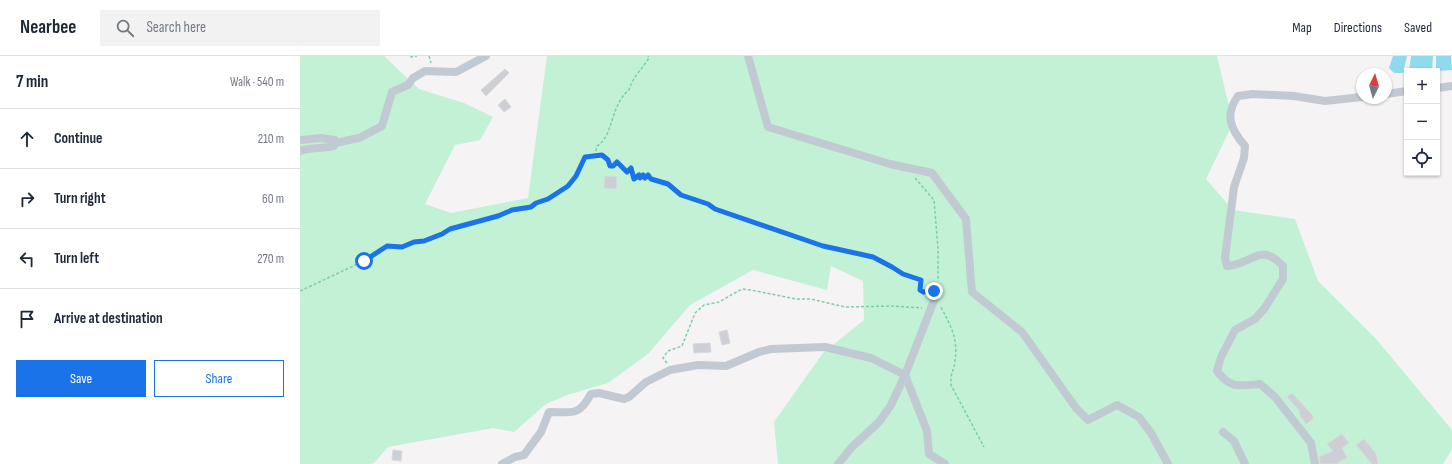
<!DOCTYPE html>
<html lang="en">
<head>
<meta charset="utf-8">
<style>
  body { margin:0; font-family:"Sofia Sans Condensed",sans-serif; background:#f2f2f3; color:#1f2937 }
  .controls { position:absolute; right:12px; top:12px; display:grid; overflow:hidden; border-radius:0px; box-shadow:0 1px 3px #0004 }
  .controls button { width:36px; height:36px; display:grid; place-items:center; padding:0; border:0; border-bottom:1px solid #e0e1e3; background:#fff; color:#1f2937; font:20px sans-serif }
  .compass { position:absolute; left:1056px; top:12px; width:36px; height:36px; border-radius:50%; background:#fff; box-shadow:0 1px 3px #0004; rotate:5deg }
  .stop { position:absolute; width:12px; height:12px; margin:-9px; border:3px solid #1a73e8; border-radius:50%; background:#fff }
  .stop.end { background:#1a73e8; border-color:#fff; box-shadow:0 1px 4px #0008 }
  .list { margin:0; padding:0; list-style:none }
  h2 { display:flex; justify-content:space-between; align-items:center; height:52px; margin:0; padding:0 16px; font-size:17px }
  h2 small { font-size:13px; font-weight:400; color:#747a83 }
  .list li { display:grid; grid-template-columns:26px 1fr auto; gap:12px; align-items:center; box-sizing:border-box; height:60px; padding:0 16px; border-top:1px solid #e0e1e3 }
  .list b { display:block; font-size:15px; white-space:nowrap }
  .list em { font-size:13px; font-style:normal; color:#747a83 }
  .actions { display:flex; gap:8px; padding:12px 16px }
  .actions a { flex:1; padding:9px 0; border:1px solid #1a73e8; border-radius:0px; text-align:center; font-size:14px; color:#1a73e8 }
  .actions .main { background:#1a73e8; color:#fff }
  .icon { flex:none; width:22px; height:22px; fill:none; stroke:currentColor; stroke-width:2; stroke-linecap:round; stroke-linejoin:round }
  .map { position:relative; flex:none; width:1152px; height:408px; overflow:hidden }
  header { display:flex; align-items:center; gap:24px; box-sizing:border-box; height:56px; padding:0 20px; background:#fff; border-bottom:1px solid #e0e1e3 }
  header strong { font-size:19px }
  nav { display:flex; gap:22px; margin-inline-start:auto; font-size:14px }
  .search { width:280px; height:36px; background:#f2f2f3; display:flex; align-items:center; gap:10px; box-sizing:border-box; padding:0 14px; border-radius:0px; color:#747a83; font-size:15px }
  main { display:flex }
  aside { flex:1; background:#fff }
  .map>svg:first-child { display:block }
  .green { fill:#c3f1d5 }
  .water { fill:#90daee }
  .building { fill:#cdcfd5; stroke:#d7d9de }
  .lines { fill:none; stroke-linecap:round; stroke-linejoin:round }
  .path { stroke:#7ad0a6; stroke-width:1.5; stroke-dasharray:3 2; stroke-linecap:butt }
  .minor { stroke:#c1cad2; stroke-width:8 }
  .route { stroke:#1a73e8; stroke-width:5 }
</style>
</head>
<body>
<header>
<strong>Nearbee</strong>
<div class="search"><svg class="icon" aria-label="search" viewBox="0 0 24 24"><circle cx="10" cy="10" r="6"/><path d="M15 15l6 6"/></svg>Search here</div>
<nav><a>Map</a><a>Directions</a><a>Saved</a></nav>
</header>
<main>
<aside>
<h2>7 min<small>Walk · 540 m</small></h2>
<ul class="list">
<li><svg class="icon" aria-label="ahead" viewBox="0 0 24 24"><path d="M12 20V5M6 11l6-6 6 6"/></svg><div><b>Continue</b></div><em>210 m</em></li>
<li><svg class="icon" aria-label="right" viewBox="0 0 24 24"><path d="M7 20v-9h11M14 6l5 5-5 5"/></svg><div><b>Turn right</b></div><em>60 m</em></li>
<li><svg class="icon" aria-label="left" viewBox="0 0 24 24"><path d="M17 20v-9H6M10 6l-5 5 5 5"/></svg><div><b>Turn left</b></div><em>270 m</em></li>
<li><svg class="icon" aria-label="arrive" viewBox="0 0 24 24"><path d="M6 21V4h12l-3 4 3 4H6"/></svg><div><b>Arrive at destination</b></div></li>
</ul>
<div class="actions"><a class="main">Save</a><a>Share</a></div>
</aside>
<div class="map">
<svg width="1152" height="408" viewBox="0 0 1152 408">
  <rect width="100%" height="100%" fill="#f5f3f3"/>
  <path class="green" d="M0 0H84L119 33 164 47 193 61 180 84 155 89 125 148 151 157 228 142 247 0H917L933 67 906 123 933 154 995 163 1018 225 1077 284 1152 374V393L1143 408H478L474 366 523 297 564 264 563 225 531 210 527 234 453 214 390 249 348 298 308 327 267 339 246 348 214 376 193 372 88 391 74 407 69 408H0Z"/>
  <g class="water">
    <path d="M1093 0H1107L1103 17H1094L1089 12Z"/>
    <path d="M1111 0H1133L1132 15H1109Z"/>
    <path d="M1136 0H1151L1152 14 1136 15Z"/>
  </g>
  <g class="building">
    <path d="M205 13 209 17 186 40 181 34Z"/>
    <path d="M205 43 211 51 204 56 198 49Z"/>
    <path d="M305 120 317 121 316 133 304 132Z"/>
    <path d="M427 274 430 287 422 289 419 276Z"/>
    <path d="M410 287 411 296 394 297 393 288Z"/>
    <path d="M992 337 1013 360V363L1006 368 1001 361 999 356 1000 355 987 341Z"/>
    <path d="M1042 378 1049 387 1042 392 1047 402 1036 408H1020L1019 401 1033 395 1027 388Z"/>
    <path d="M1064 383 1076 398 1078 408H1072L1056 389Z"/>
    <path d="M93 394 102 395 101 405 92 404Z"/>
  </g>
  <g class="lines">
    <g class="path">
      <path d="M111 0V1L117 0"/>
      <path d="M129 0 131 7"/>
      <path d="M295 100 297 90C314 80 310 49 329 34 332 22 342 13 349 2L348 0"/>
      <path d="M615 122 634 144 638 193V225"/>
      <path d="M0 235 64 205 87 190 102 191 114 185H123L143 178 150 173 198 160 212 154 231 151 236 147 248 143 268 130 276 120 285 101 301 99 308 104 310 110 313 111 317 106 327 116 331 112 334 123 339 119 340 121 343 119 345 122 348 119 351 123 368 128 381 139 408 148 415 153 523 190 573 201 592 211 603 218 621 224 620 234 623 236 629 237"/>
      <path d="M641 251C651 271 658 281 655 305 654 315 650 317 651 329L684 391"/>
      <path d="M367 307 363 302 368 295 382 290 395 257 404 249 419 246 442 233 451 234 496 243H511L545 251 592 250 622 252"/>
    </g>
    <g class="minor">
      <path d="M448 0 468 71 590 108 632 117 666 163 672 236 722 276 776 352 788 364 817 349 839 361 851 377 868 408"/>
      <path d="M1137 32 1152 30"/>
      <path d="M1086 38 1107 35"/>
      <path d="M0 84 21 82 35 84 34 90C23 93 11 91 0 95"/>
      <path d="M35 87 59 82 82 70 92 36 108 29 113 22 125 15 156 16 186 0"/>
      <path d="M923 376 934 385 945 408"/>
      <path d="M202 408 215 401 224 399 241 376 249 356C273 356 278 361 291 338L299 337 324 343 329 341 346 326 370 314 398 309 426 310 459 296 471 293 525 291 571 302 605 319 627 375 629 398 645 408"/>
      <path d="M538 408 552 391 579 366 591 349 605 319 638 234"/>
      <path d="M1015 408 1011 387 975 341 960 328C938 330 931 333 917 315L921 301 935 274 955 263 964 253 983 223V210C960 185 951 209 927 210L925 202 934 131 944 102 945 90C931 74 924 59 938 40L952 38 994 40 1025 45 1062 41"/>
    </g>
  </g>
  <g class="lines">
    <path class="route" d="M64 205 87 190 102 191 114 186 124 185 142 178 150 173 198 160 212 154 231 151 236 147 248 143 268 130 276 120 285 101 302 99 308 104 310 110H313L317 106 327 116 331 112 334 123 339 119 340 122 343 119 345 122 348 119 351 123 368 128 381 139 408 148 415 153 523 190 573 201 592 211 603 218 621 224 620 234 623 236 634 235"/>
  </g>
</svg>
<div class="controls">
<button>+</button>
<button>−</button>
<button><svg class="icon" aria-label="locate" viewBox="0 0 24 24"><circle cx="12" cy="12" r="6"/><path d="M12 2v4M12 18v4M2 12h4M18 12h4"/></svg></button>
</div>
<svg class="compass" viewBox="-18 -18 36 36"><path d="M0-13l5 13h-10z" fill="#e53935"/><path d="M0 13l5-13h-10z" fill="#747a83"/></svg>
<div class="stop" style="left:64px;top:205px"></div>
<div class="stop end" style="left:634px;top:235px"></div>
</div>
</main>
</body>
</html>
